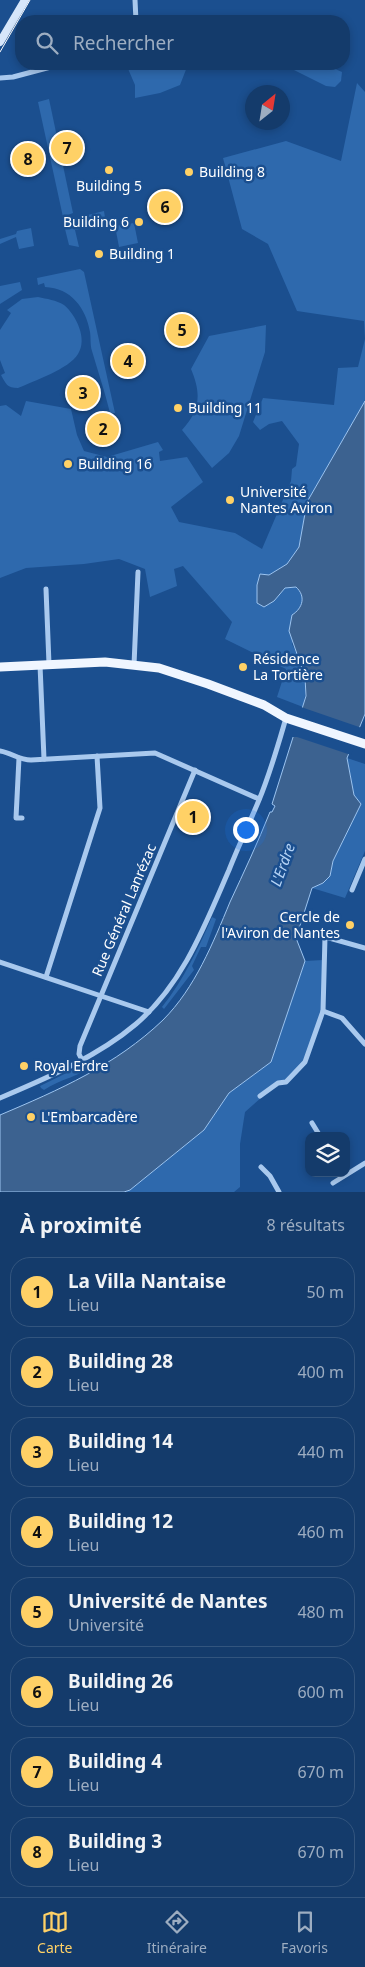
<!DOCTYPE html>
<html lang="fr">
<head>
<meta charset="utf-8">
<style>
  body { margin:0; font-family:"Noto Sans",sans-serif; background:#214673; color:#f1f3f6 }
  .controls { position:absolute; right:15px; bottom:15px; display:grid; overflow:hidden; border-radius:10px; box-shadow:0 2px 8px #0003 }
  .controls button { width:45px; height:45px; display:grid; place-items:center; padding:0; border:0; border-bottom:1px solid #33557e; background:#143b6b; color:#f1f3f6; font:25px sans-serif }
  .compass { position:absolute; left:245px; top:85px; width:45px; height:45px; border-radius:50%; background:#143b6b; box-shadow:0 2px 8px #0003; rotate:30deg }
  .you { position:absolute; left:245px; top:829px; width:18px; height:18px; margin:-12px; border:4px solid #fff; border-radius:50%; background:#1a73e8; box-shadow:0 0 0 8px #1a73e833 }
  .badge { display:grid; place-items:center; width:32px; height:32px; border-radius:50%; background:#ffd166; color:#111; font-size:16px; font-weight:700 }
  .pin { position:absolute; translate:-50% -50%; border:2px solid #fff; box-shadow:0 1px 5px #0006 }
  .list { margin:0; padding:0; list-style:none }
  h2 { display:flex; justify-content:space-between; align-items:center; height:65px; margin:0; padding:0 20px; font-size:21px }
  h2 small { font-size:16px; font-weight:400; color:#9dadc1 }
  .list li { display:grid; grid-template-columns:32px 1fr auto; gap:15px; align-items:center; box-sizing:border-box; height:70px; margin:0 10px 10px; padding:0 10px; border:1px solid #33557e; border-radius:20px }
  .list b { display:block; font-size:19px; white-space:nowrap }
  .list p { margin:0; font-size:16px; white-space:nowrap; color:#9dadc1 }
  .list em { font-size:16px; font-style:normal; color:#9dadc1 }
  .icon { flex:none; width:28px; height:28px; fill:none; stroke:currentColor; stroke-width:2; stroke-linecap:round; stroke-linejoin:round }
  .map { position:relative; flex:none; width:365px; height:1192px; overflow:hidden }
  .search { position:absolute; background:#143b6b; box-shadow:0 2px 8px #0003; left:15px; right:15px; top:15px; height:55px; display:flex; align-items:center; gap:12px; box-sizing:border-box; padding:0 18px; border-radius:20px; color:#9dadc1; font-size:19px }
  .sheet { height:705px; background:#143b6b }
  nav { display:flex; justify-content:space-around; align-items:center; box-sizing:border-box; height:70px; border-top:1px solid #33557e; background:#143b6b; font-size:14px; color:#9dadc1 }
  nav a { display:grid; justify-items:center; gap:2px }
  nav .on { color:#ffd166 }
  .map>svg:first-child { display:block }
  .green { fill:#2e69ad }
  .water { fill:#3c6290; stroke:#9cc4f0 }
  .pier { fill:#1b4f8f }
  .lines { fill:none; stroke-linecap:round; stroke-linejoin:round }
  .street { stroke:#a9c9ee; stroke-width:5 }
  .secondary { stroke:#d6e6fa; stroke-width:8 }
  .primary { stroke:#f0f6ff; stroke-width:9 }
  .tram { stroke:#fff; stroke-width:1 }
  .poi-dot { fill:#ffd166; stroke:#1b4f8f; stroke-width:2 }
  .labels { text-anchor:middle; stroke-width:5; stroke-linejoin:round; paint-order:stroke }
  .poi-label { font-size:14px; fill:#fff; stroke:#1b4f8f; text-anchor:start }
  .street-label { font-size:14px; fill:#fff; stroke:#1b4f8f }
  .water-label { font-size:15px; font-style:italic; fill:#b5d3f5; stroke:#1b4f8f }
</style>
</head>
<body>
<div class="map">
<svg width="365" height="1192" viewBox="0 0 365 1192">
  <rect width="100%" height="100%" fill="#1b4f8f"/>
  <g class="green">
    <path d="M126 64H187V67L180 85 160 93 135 98V85Z"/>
    <path d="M282 64H324L342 72 341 81 335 87 326 86Z"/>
    <path d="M357 83 365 92V339L364 321 297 311 268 244 242 229 223 158 286 141 341 161Z"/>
    <path d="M49 99 73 213 63 217 38 102Z"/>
    <path d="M104 211 106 224 75 230 79 247 69 245 63 221Z"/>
    <path d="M134 223 138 243 119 247 115 226Z"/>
    <path d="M31 228 34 246 19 249 16 237 0 244V239L16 234 17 231Z"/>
    <path d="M80 269 84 272 115 413H110C105 392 98 372 92 351 90 345 91 338 90 332 86 308 71 288 45 287L44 283 38 285 37 278Z"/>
    <path d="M20 282 22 290 0 304V286Z"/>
    <path d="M38 297C47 299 56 300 64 305 76 315 88 339 78 354 69 369 34 381 18 388 7 388 6 384 1 375L5 373 0 360V330L11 313 7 310 22 299Z"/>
    <path d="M266 325 265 352 239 436 229 453 212 468 182 430C201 409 201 393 191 369L209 336Z"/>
    <path d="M365 339V401L307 502 299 547 287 564 269 575 274 601 285 588 296 587 300 591 303 599 292 644C303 665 309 684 303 707L277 697 286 669 225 639 232 622 183 566 174 569 177 586 150 597 145 569 119 559 84 564 26 568 0 578V406L6 405 21 416 26 401 71 409 77 435 84 451 107 457 158 442 163 450 159 452 160 461 187 457 203 482 171 507 179 522 235 533 262 549 291 481 292 469 296 466 299 444 282 421 269 424 260 430 253 422 263 398 334 405 338 368 358 367Z"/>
    <path d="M347 758 365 764V851L345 898 312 888 323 883 330 876 333 861 361 804 354 795Z"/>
    <path d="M212 917 216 919 215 922 206 947H201L192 966 194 970 164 1009 162 1007C184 979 198 949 212 917Z"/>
    <path d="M323 960V1011L305 1062 286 1082 278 1083 245 1112 240 1144V1187L234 1192H125L130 1190 204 1130 229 1093 271 1062 305 961Z"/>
    <path d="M95 1059 96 1064C81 1076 60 1079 44 1090L41 1088 40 1086Z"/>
  </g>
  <path class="water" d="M365 401V714L347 758 354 795 361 804 333 861 330 876 323 883 312 888 296 938 305 961 271 1062 229 1093 204 1130 130 1190 124 1192H0V1115C59 1090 116 1065 163 1020 195 988 213 943 230 902 244 872 258 842 270 812H272L275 806 272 804 306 696 305 677 289 631 292 615C303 608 306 596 296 587L285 588 274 601 264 607 257 603V585L260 574 269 575 287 564 299 547 307 502Z"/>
  <path class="pier" d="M301 707 362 728 351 755 297 737H291Z"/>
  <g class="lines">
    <g class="street">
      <path d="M135 0 136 21"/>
      <path d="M0 78 13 77 62 64"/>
      <path d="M46 589 49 664"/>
      <path d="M40 665 44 759"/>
      <path d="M134 665 138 572"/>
      <path d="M0 751C12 753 19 760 31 760L155 753 259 799"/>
      <path d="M19 758 16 818H22"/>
      <path d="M352 890 365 859"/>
      <path d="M315 934 365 948"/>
      <path d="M0 962 149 1012"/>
      <path d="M46 977 100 808 97 756"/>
      <path d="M323 1011 342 1018 365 1044"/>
      <path d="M82 1060 79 1054 80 1046 195 770"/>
      <path d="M260 1096 278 1083 286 1082 305 1062 323 1011 325 937"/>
      <path d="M0 1098C47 1078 97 1057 136 1024 183 984 205 925 229 870 238 847 249 824 259 800 270 774 278 745 286 718"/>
      <path d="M312 1123 320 1136"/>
      <path d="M261 1167 270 1176 279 1192"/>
      <path d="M333 1183 365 1163"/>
    </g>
    <path class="secondary" d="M0 42 25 0"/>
    <path class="primary" d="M0 667 105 662 159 668 208 684 264 705 286 718 365 744"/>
    <path class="tram" d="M0 52 30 0"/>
  </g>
  <g class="poi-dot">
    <circle cx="109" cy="170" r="5"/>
    <circle cx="189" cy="172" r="5"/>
    <circle cx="139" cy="222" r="5"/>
    <circle cx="99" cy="254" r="5"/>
    <circle cx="178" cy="408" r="5"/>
    <circle cx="68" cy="464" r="5"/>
    <circle cx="230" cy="500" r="5"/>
    <circle cx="243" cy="667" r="5"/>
    <circle cx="350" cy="925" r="5"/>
    <circle cx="24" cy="1066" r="5"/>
    <circle cx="31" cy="1117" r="5"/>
  </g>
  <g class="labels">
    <g class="poi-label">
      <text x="199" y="177">Building 8</text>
      <text x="109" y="191" text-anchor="middle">Building 5</text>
      <text x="129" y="227" text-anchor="end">Building 6</text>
      <text x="109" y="259">Building 1</text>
      <text x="188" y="413">Building 11</text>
      <text x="78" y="469">Building 16</text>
      <text x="240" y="497">Université<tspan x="240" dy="16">Nantes Aviron</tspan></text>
      <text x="253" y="664">Résidence<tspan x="253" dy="16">La Tortière</tspan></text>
      <text x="340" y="922" text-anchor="end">Cercle de<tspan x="340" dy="16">l'Aviron de Nantes</tspan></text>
      <text x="34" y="1071">Royal Erdre</text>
      <text x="41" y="1122">L'Embarcadère</text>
    </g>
    <g class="street-label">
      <text transform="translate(124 910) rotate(-67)" y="5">Rue Général Lanrézac</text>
    </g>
    <g class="water-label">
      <text transform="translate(283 865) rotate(-70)" y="5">L'Erdre</text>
    </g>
  </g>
</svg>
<div class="controls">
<button><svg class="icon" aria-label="layers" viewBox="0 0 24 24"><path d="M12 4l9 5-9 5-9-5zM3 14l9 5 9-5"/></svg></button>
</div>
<svg class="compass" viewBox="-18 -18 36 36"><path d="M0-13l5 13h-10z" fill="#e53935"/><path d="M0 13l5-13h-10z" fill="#9dadc1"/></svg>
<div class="you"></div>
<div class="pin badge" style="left:193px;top:817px">1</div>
<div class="pin badge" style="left:103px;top:429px">2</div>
<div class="pin badge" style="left:83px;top:393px">3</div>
<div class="pin badge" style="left:128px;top:361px">4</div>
<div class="pin badge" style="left:182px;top:330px">5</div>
<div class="pin badge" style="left:165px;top:207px">6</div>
<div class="pin badge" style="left:67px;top:148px">7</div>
<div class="pin badge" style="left:28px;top:159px">8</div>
<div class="search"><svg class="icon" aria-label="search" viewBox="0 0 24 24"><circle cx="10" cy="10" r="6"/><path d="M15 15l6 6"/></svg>Rechercher</div>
</div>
<section class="sheet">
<h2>À proximité<small>8 résultats</small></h2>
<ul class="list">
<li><span class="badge">1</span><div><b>La Villa Nantaise</b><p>Lieu</p></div><em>50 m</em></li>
<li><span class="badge">2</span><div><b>Building 28</b><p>Lieu</p></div><em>400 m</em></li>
<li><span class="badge">3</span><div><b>Building 14</b><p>Lieu</p></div><em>440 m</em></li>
<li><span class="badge">4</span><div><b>Building 12</b><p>Lieu</p></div><em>460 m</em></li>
<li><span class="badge">5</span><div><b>Université de Nantes</b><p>Université</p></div><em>480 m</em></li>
<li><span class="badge">6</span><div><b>Building 26</b><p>Lieu</p></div><em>600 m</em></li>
<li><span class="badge">7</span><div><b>Building 4</b><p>Lieu</p></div><em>670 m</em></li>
<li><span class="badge">8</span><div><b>Building 3</b><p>Lieu</p></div><em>670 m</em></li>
</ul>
</section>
<nav>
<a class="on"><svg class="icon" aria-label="map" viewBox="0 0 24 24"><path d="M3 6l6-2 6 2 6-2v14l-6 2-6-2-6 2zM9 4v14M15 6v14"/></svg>Carte</a>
<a><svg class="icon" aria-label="directions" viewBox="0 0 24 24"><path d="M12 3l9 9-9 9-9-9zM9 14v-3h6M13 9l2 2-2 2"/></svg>Itinéraire</a>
<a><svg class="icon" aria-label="saved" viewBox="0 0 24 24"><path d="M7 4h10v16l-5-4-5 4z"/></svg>Favoris</a>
</nav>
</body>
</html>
